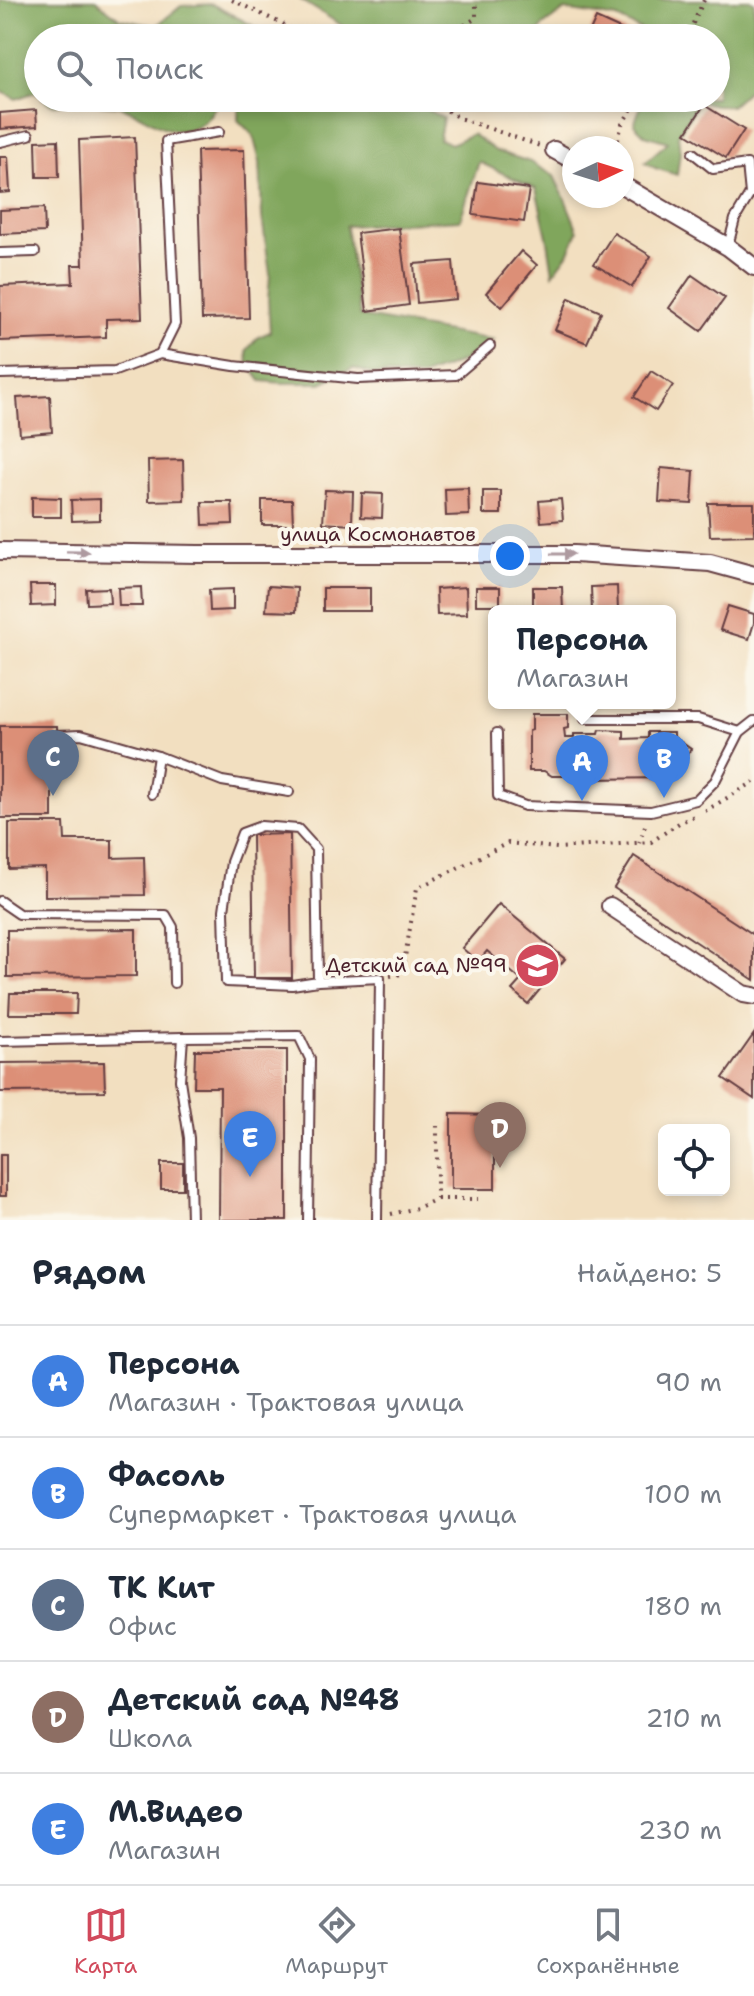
<!DOCTYPE html>
<html lang="ru">
<head>
<meta charset="utf-8">
<style>
  body { margin:0; font-family:"Shantell Sans",sans-serif; background:#f6f6f7; color:#1f2937 }
  .controls { position:absolute; right:24px; bottom:24px; display:grid; overflow:hidden; border-radius:12px; box-shadow:0 4px 12px #0003 }
  .controls button { width:72px; height:72px; display:grid; place-items:center; padding:0; border:0; border-bottom:2px solid #e0e1e3; background:#fff; color:#1f2937; font:40px sans-serif }
  .compass { position:absolute; left:562px; top:136px; width:72px; height:72px; border-radius:50%; background:#fff; box-shadow:0 4px 12px #0003; rotate:86deg }
  .you { position:absolute; left:510px; top:556px; width:28px; height:28px; margin:-20px; border:6px solid #fff; border-radius:50%; background:#1a73e8; box-shadow:0 0 0 12px #1a73e833 }
  .badge { display:grid; place-items:center; width:52px; height:52px; border-radius:50%; background:#d1495b; color:#fff; font-size:26px; font-weight:700 }
  .pin { position:absolute; translate:-50% -66px; filter:drop-shadow(0 2px 4px #0008) }
  .pin::after { content:''; position:absolute; top:42px; width:28px; height:24px; background:inherit; clip-path:polygon(0 0,100% 0,50% 100%) }
  .popup { position:absolute; left:488px; top:605px; width:188px; height:104px; box-sizing:border-box; display:grid; place-content:center; border-radius:12px; background:#fff; filter:drop-shadow(0 2px 6px #0005); font-size:26px; white-space:nowrap; color:#747a83 }
  .popup b { font-size:30px; color:#1f2937 }
  .popup::after { content:''; position:absolute; left:50%; top:100%; margin-left:-16px; border:16px solid transparent; border-top-color:#fff }
  .list { margin:0; padding:0; list-style:none }
  h2 { display:flex; justify-content:space-between; align-items:center; height:104px; margin:0; padding:0 32px; font-size:34px }
  h2 small { font-size:26px; font-weight:400; color:#747a83 }
  .list li { display:grid; grid-template-columns:52px 1fr auto; gap:24px; align-items:center; box-sizing:border-box; height:112px; padding:0 32px; border-top:2px solid #e0e1e3 }
  .list b { display:block; font-size:30px; white-space:nowrap }
  .list p { margin:0; font-size:26px; white-space:nowrap; color:#747a83 }
  .list em { font-size:26px; font-style:normal; color:#747a83 }
  .icon { flex:none; width:44px; height:44px; fill:none; stroke:currentColor; stroke-width:2; stroke-linecap:round; stroke-linejoin:round }
  .map { position:relative; flex:none; width:754px; height:1220px; overflow:hidden }
  .search { position:absolute; background:#fff; box-shadow:0 4px 12px #0003; left:24px; right:24px; top:24px; height:88px; display:flex; align-items:center; gap:20px; box-sizing:border-box; padding:0 28px; border-radius:44px; color:#747a83; font-size:30px }
  .sheet { height:664px; background:#fff }
  nav { display:flex; justify-content:space-around; align-items:center; box-sizing:border-box; height:112px; border-top:2px solid #e0e1e3; background:#fff; font-size:22px; color:#747a83 }
  nav a { display:grid; justify-items:center; gap:4px }
  nav .on { color:#d1495b }
  .map>svg:first-child { display:block }
  .forest { fill:#80a65c; stroke:#656244; stroke-width:2 }
  .building { fill:#dc8f77 }
  .lines { fill:none; stroke-linecap:round; stroke-linejoin:round }
  .service-casing { stroke:#633c41; stroke-width:12 }
  .minor-casing { stroke:#633c41; stroke-width:20 }
  .path { stroke:#633c41; stroke-width:4; stroke-dasharray:2 6; stroke-linecap:butt }
  .service { stroke:#fff; stroke-width:8 }
  .minor { stroke:#fff; stroke-width:16 }
  .oneway { fill:#ae9aa0 }
  .labels { text-anchor:middle; stroke-width:8; stroke-linejoin:round; paint-order:stroke }
  .street-label { font-size:20px; fill:#4a1f2b; stroke:#fbf7ec }
  .poi-label { font-size:20px; fill:#4a1f2b; stroke:#fbf7ec; text-anchor:end }
</style>
</head>
<body>
<div class="map">
<svg width="754" height="1220" viewBox="0 0 754 1220">
  <rect width="100%" height="100%" fill="#fbf7ec"/>
  <filter id="ink" filterUnits="userSpaceOnUse"><feTurbulence type="fractalNoise" baseFrequency=".0125" numOctaves="2"/><feDisplacementMap in="SourceGraphic" scale="16" xChannelSelector="R" yChannelSelector="G"/><feConvolveMatrix kernelMatrix="1 2 1 2 8 2 1 2 1" color-interpolation-filters="sRGB"/></filter>
  <filter id="wash" filterUnits="userSpaceOnUse"><feTurbulence type="fractalNoise" baseFrequency=".006" numOctaves="4" result="noise"/><feDisplacementMap in="SourceGraphic" scale="32" xChannelSelector="R" yChannelSelector="G"/><feGaussianBlur stdDeviation="1.8" result="paint"/><feColorMatrix in="noise" values="0 0 0 0 0 0 0 0 0 0 0 0 0 0 0 0 0 1.4 0 .05"/><feComposite in="paint" operator="in"/></filter>
  <g filter="url(#wash)">
    <rect width="100%" height="100%" fill="#f2dfc0"/>
    <g class="forest">
      <path d="M0 0H96L120 19 156 26 181 6 212 4 276 38H38V94L35 92 16 99 0 91Z"/>
      <path d="M301 0H750L754 1V85L731 106 715 105 699 101 678 135 680 152 677 175 655 168 645 162 668 142 645 135 634 124 641 106 654 98H716V38H667L651 35 617 18 565 10 543 26 534 38H362Z"/>
      <path d="M42 98H220C213 111 206 125 191 129 164 137 146 114 121 107 115 105 108 106 102 105 94 103 85 98 77 99 61 101 59 112 42 98Z"/>
      <path d="M239 98H405L443 118 439 139 451 144 472 134 496 151 530 162 554 176 566 201 578 231 568 254 553 274 548 241 536 189 479 162 460 220 346 226 360 316 493 340 463 361 421 377 372 374 353 368 321 383H282L261 381 248 363 247 350 258 337 270 332 268 300 270 274 262 217 260 162 253 135 238 120Z"/>
    </g>
    <g id="blocks">
      <g class="building">
        <path d="M596 18 640 38H587Z"/>
        <path d="M704 105 744 130 726 158 686 133Z"/>
        <path d="M36 110 37 126 0 129V113Z"/>
        <path d="M135 137 142 318 106 319V337L0 341V286L73 283 72 265H83L79 140Z"/>
        <path d="M58 140 59 177H37L36 141Z"/>
        <path d="M244 150 249 318 202 319 197 151Z"/>
        <path d="M0 157H8L10 192 0 193Z"/>
        <path d="M478 182 529 189 524 222 473 215Z"/>
        <path d="M44 208 45 232 0 234V210Z"/>
        <path d="M399 228 409 305 367 311 357 233Z"/>
        <path d="M614 233 651 256 632 287 594 264Z"/>
        <path d="M521 251 537 265 502 307 486 293Z"/>
        <path d="M453 261 456 299 417 303 414 264Z"/>
        <path d="M692 275 725 298 701 331 669 308Z"/>
        <path d="M569 298 601 312 587 343 555 330Z"/>
        <path d="M651 371 673 385 656 411 634 397Z"/>
        <path d="M50 396 52 432 20 435 17 398Z"/>
        <path d="M183 460 184 500 149 501 148 461Z"/>
        <path d="M661 468 694 471 692 504 659 502Z"/>
        <path d="M468 488 469 515 446 516 445 489Z"/>
        <path d="M325 490 353 491 352 525 323 523Z"/>
        <rect x="483" y="491" width="18" height="23"/>
        <path d="M362 493 383 494 382 518 361 517Z"/>
        <path d="M32 497 61 498V517H32Z"/>
        <path d="M100 499V520L72 521 71 500Z"/>
        <path d="M561 499 563 520 541 522 539 501Z"/>
        <path d="M262 500H292L293 525H262Z"/>
        <path d="M202 502H232L233 524 203 525Z"/>
        <path d="M708 503H754V535L710 536Z"/>
        <path d="M30 585H56V605L31 606Z"/>
        <path d="M268 586 297 588 296 612 266 611Z"/>
        <path d="M617 586 618 611H592L591 587Z"/>
        <path d="M141 587 142 606H119L118 588Z"/>
        <path d="M466 587 467 614 437 615 436 589Z"/>
        <rect x="476" y="587" width="24" height="18"/>
        <path d="M533 587H562L563 611H533Z"/>
        <path d="M109 588 110 603 87 604 86 589Z"/>
        <rect x="323" y="588" width="47" height="23"/>
        <path d="M233 589V610L210 611 209 590Z"/>
        <path d="M728 606 754 614V623L749 639 720 630Z"/>
        <path d="M532 714H568V728L564 729 565 738H574V734H598L599 730 624 731V739L648 738V732H674V737L691 749 670 778 586 779 584 776H552L544 771H529V731L532 730Z"/>
        <path d="M0 726H57L58 749 52 748V818H0Z"/>
        <path d="M9 823H64L65 840H112V858L144 857 145 895 45 896V868L9 869Z"/>
        <path d="M290 834 292 978H254L252 835Z"/>
        <path d="M634 856 754 935V980L614 888Z"/>
        <path d="M499 904 565 959 528 1004 512 990 521 980 487 951 478 962 462 948Z"/>
        <path d="M136 929V976L7 977V930Z"/>
        <path d="M10 993H77L76 1014H9Z"/>
        <path d="M754 1034V1099L723 1078Z"/>
        <path d="M195 1050H287V1220H219L220 1087H194Z"/>
        <path d="M104 1062 105 1091 0 1092V1063Z"/>
        <path d="M451 1114 495 1115V1189H451Z"/>
        <rect x="0" y="1155" width="6" height="41"/>
        <rect x="161" y="1163" width="22" height="26"/>
      </g>
    </g>
  </g>
  <g filter="url(#ink)">
    <use href="#blocks" fill-opacity="0" stroke="#633c41" stroke-width="2"/>
    <g class="lines">
      <defs>
        <g id="service">
          <path d="M0 142 29 135"/>
          <path d="M693 153 713 169 747 164 750 194 735 219 728 246"/>
          <path d="M0 253 35 252"/>
          <path d="M160 354 234 366 358 379 456 375 490 346"/>
          <path d="M0 374 115 371 160 354 175 324 166 141 219 132"/>
          <path d="M585 719H698L740 732"/>
          <path d="M497 733 498 796 525 806 651 811 696 800 715 781 740 732 754 721"/>
          <path d="M58 735 81 734 158 756"/>
          <path d="M152 794 158 756 222 781 289 792"/>
          <path d="M0 901 19 914 166 915 173 927 174 983"/>
          <path d="M318 981 292 985 226 982 224 910 231 862 242 833 261 826 298 829 316 849 318 981 380 978 377 1220"/>
          <path d="M183 1037 180 1080 189 1138 191 1220"/>
          <path d="M0 1041 183 1037 299 1036 310 1059 308 1220"/>
        </g>
        <g id="minor">
          <path d="M554 150 574 161"/>
          <path d="M622 185 728 247 754 267"/>
          <path d="M0 551 198 554H574L710 563 754 575"/>
          <path d="M610 906 743 994 754 996"/>
        </g>
      </defs>
      <use href="#service" class="service-casing"/>
      <use href="#minor" class="minor-casing"/>
      <g class="path">
        <path d="M232 0 312 38"/>
        <path d="M444 38 476 18V0"/>
        <path d="M686 38 704 0"/>
        <path d="M427 98 459 118 540 146"/>
        <path d="M616 148 622 124 639 98"/>
        <path d="M705 811 754 782"/>
        <path d="M639 843 646 823"/>
        <path d="M390 976 402 974 417 888 508 843 557 848 651 842 679 823 694 816"/>
        <path d="M437 1199H478"/>
        <path d="M391 1214 417 1208 437 1199V1126"/>
      </g>
      <use href="#service" class="service"/>
      <use href="#minor" class="minor"/>
    </g>
    <defs><path id="oneway-solid" d="M-6-.8H1V-3.2L6.5 0L1 3.2V.8H-6Z" transform="scale(2)"/></defs>
    <g class="oneway">
      <use href="#oneway-solid" transform="translate(78 552) rotate(1)"/>
      <use href="#oneway-solid" transform="translate(562 554)"/>
    </g>
  </g>
  <defs>
    <symbol id="school-disc" viewBox="-11 -11 22 22"><circle r="9.5" fill="#d1495b" stroke="#fbf7ec"/><path d="M0-5L7-2L0 1L-7-2ZM-4 1L0 2.5L4 1V4Q0 6-4 4Z" fill="#fff"/></symbol>
  </defs>
  <g fill-rule="evenodd">
    <use href="#school-disc" x="512" y="940" width="51" height="51"/>
  </g>
  <g class="labels">
    <g class="street-label">
      <text x="378" y="541">улица Космонавтов</text>
    </g>
    <g class="poi-label">
      <text x="507" y="972">Детский сад №99</text>
    </g>
  </g>
</svg>
<div class="controls">
<button><svg class="icon" aria-label="locate" viewBox="0 0 24 24"><circle cx="12" cy="12" r="6"/><path d="M12 2v4M12 18v4M2 12h4M18 12h4"/></svg></button>
</div>
<svg class="compass" viewBox="-18 -18 36 36"><path d="M0-13l5 13h-10z" fill="#e53935"/><path d="M0 13l5-13h-10z" fill="#747a83"/></svg>
<div class="you"></div>
<div class="pin badge" style="left:582px;top:801px;background:#3f7fe0">A</div>
<div class="popup"><b>Персона</b>Магазин</div>
<div class="pin badge" style="left:664px;top:798px;background:#3f7fe0">B</div>
<div class="pin badge" style="left:53px;top:796px;background:#5c6f8a">C</div>
<div class="pin badge" style="left:500px;top:1168px;background:#8d6e63">D</div>
<div class="pin badge" style="left:250px;top:1177px;background:#3f7fe0">E</div>
<div class="search"><svg class="icon" aria-label="search" viewBox="0 0 24 24"><circle cx="10" cy="10" r="6"/><path d="M15 15l6 6"/></svg>Поиск</div>
</div>
<section class="sheet">
<h2>Рядом<small>Найдено: 5</small></h2>
<ul class="list">
<li><span class="badge" style="background:#3f7fe0">A</span><div><b>Персона</b><p>Магазин · Трактовая улица</p></div><em>90 m</em></li>
<li><span class="badge" style="background:#3f7fe0">B</span><div><b>Фасоль</b><p>Супермаркет · Трактовая улица</p></div><em>100 m</em></li>
<li><span class="badge" style="background:#5c6f8a">C</span><div><b>ТК Кит</b><p>Офис</p></div><em>180 m</em></li>
<li><span class="badge" style="background:#8d6e63">D</span><div><b>Детский сад №48</b><p>Школа</p></div><em>210 m</em></li>
<li><span class="badge" style="background:#3f7fe0">E</span><div><b>М.Видео</b><p>Магазин</p></div><em>230 m</em></li>
</ul>
</section>
<nav>
<a class="on"><svg class="icon" aria-label="map" viewBox="0 0 24 24"><path d="M3 6l6-2 6 2 6-2v14l-6 2-6-2-6 2zM9 4v14M15 6v14"/></svg>Карта</a>
<a><svg class="icon" aria-label="directions" viewBox="0 0 24 24"><path d="M12 3l9 9-9 9-9-9zM9 14v-3h6M13 9l2 2-2 2"/></svg>Маршрут</a>
<a><svg class="icon" aria-label="saved" viewBox="0 0 24 24"><path d="M7 4h10v16l-5-4-5 4z"/></svg>Сохранённые</a>
</nav>
</body>
</html>
